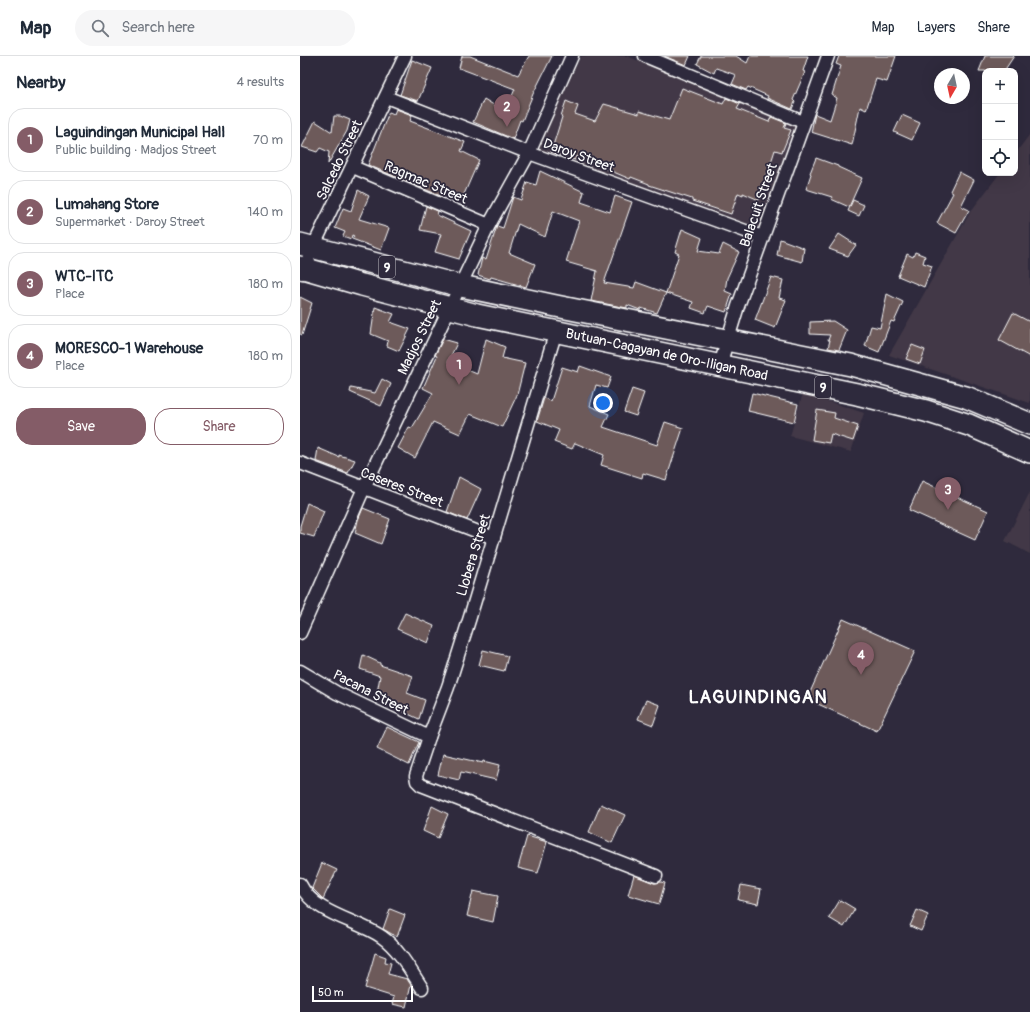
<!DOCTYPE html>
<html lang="en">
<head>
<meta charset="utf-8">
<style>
  body { margin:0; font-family:Pangolin,sans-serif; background:#f6f6f7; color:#1f2937 }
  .controls { position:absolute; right:12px; top:12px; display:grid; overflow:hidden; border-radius:8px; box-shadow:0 4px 16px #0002 }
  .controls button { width:36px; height:36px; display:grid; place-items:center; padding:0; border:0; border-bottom:1px solid #e0e1e3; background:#fff; color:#1f2937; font:20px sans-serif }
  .compass { position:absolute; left:634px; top:12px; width:36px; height:36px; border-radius:50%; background:#fff; box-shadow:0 4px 16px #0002; rotate:189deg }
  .scale { position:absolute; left:12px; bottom:10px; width:101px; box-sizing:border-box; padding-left:4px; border:2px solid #fff; border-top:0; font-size:11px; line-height:14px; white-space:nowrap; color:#fff; -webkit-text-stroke:3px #2f2a3d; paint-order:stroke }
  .you { position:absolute; left:303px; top:347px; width:14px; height:14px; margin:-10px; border:3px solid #fff; border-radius:50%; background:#1a73e8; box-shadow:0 0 0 6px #1a73e833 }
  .badge { display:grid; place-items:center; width:26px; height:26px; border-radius:50%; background:#845c67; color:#fff; font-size:13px; font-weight:700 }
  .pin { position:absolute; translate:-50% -33px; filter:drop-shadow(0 1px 2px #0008) }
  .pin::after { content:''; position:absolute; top:21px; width:14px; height:12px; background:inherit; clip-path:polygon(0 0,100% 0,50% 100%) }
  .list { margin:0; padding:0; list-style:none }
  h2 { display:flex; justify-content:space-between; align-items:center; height:52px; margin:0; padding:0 16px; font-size:17px }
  h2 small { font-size:13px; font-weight:400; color:#747a83 }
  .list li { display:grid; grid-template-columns:26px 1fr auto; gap:12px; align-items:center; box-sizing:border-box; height:64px; margin:0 8px 8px; padding:0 8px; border:1px solid #e0e1e3; border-radius:16px }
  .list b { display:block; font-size:15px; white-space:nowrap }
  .list p { margin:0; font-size:13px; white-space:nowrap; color:#747a83 }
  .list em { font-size:13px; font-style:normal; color:#747a83 }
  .actions { display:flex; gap:8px; padding:12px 16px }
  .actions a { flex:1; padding:9px 0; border:1px solid #845c67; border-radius:16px; text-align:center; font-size:14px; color:#845c67 }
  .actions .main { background:#845c67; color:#fff }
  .icon { flex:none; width:22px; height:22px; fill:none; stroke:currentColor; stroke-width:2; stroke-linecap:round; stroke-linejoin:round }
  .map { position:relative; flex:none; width:730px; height:956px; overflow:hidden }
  header { display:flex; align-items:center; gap:24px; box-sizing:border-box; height:56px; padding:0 20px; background:#fff; border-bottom:1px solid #e0e1e3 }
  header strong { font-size:19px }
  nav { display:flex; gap:22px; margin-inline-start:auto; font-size:14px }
  .search { width:280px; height:36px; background:#f6f6f7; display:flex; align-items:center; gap:10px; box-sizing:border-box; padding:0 14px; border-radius:22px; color:#747a83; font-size:15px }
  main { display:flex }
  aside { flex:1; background:#fff }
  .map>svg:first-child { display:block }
  .built { fill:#423846 }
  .building { fill:#6d5a5a; stroke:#fff }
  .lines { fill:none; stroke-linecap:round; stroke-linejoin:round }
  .street-casing { stroke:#fff; stroke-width:15 }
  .highway-casing { stroke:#fff; stroke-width:24 }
  .street { stroke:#2f2a3d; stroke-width:12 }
  .highway { stroke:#2f2a3d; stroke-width:21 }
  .labels { text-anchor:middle; stroke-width:3.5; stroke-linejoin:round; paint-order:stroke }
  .shield { fill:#2f2a3d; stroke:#c1bfc5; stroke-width:1 }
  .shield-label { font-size:13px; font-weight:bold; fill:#fff }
  .street-label { font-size:14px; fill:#fff; stroke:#2f2a3d }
  .district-label { font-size:18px; font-weight:bold; letter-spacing:1px; fill:#fff; stroke:#2f2a3d }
</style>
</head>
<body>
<header>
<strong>Map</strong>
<div class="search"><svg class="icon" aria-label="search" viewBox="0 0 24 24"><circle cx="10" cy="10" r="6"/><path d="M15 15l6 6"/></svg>Search here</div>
<nav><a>Map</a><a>Layers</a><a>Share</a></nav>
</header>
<main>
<aside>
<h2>Nearby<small>4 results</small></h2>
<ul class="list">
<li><span class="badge">1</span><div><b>Laguindingan Municipal Hall</b><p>Public building · Madjos Street</p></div><em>70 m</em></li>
<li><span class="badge">2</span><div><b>Lumahang Store</b><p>Supermarket · Daroy Street</p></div><em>140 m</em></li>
<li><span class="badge">3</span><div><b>WTC-ITC</b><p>Place</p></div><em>180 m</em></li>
<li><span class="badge">4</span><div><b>MORESCO-1 Warehouse</b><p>Place</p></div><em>180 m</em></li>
</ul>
<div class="actions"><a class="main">Save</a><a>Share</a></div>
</aside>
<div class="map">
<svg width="730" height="956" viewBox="0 0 730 956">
  <rect width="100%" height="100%" fill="#2f2a3d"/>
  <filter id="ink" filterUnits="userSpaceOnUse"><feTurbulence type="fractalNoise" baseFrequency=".025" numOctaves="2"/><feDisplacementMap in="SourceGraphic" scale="8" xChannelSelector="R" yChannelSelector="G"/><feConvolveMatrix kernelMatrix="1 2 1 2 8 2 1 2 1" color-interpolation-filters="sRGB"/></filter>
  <g filter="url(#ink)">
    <g class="built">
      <path d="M281 0H327L496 71 461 174 237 95Z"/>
      <path d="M730 78V347L589 299 671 155 700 117H715V98Z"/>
      <path d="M503 337 564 357 551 396 490 380Z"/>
      <path d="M730 436V498L705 485Z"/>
    </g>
    <g class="building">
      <path d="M162 0H170L218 19 229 0H252L233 38 222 65 220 64 213 83 173 66 184 43 205 56 215 33 159 12Z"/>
      <path d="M364 0H390L386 9Z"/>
      <path d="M401 0H436L447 7 450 0H508L503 15 505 16 493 44 495 46 492 53 467 42 468 40 448 31 446 34 432 28 436 19 416 12 414 17 397 8Z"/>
      <path d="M539 0H596L587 26 576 23 566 54 560 51 552 89 511 76 515 58 530 64 537 42 532 39 541 10 536 8Z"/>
      <path d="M685 0H714L704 15H679Z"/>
      <path d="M112 4 132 12 118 45 100 39Z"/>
      <path d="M382 32 423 48 426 42 440 48 437 53 469 66 471 61 486 67 484 72 491 74 482 96 475 94 459 144 443 137V139L438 137 431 158 392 145V143L349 129V128L331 121 330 123 276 100 275 104 251 96 262 61 261 60 266 45 278 50 275 58 295 65 304 48 339 58V55L369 64Z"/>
      <path d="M96 53 112 59 110 65 165 86 161 95 179 104 162 143 146 136 143 141 68 109 89 56 94 58Z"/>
      <path d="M602 59 620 67 612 84 594 76Z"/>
      <path d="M34 60H40L50 64 47 75 28 108 29 96 20 92 17 96 2 91 15 65 32 76Z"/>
      <path d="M516 102 538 110V111L562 122 549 151 531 143 532 141 506 133 511 118 510 117Z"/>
      <path d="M240 115 284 136 281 146 310 156 315 140 332 146 304 227 334 232 336 226 366 237 357 257 341 252 340 254 327 249V252L291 245 297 215 266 206 279 165 253 155 245 181 218 168 209 197 235 208 226 231 191 221 190 223 178 219 182 202 186 204 197 170 203 172 213 141 221 144 227 126 236 129Z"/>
      <path d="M659 116 674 124 661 150 669 154 656 177 637 167 653 137 650 135Z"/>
      <path d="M58 134 69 140 59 163 89 172 81 194 52 183 54 180 52 179 51 183 43 180 45 176 35 172 43 152 51 155Z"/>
      <path d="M553 144 564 149 559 160 548 155Z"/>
      <path d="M126 150 138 155 137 159 171 175 159 203 135 196 141 178 120 174Z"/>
      <path d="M382 173 402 182 398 195 419 198 423 188 439 196 427 222 425 235 432 238 426 256 408 250 405 257 391 252 393 246 366 237 379 198 375 196Z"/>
      <path d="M539 178 556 189 548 200 529 193Z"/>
      <path d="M480 183 504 192 502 206 477 199Z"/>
      <path d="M615 196 625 200 623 207 632 210 624 231 598 220 607 198 613 201Z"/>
      <path d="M471 221 483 224 479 242 486 244 475 272 455 264Z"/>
      <path d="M587 238 603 246 594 266 591 265 579 296 565 290 571 270 580 272Z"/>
      <path d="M0 241 12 247 2 279 0 278Z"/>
      <path d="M75 251 94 258 90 266 110 273 99 295 87 290 88 285 71 278Z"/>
      <path d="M713 257 730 266V301L699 284Z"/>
      <path d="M533 265 547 274 539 294 528 292 530 284H528L530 279 510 278V266Z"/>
      <path d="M143 283 157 287 148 306 177 318 186 283 205 291 202 302 225 307 217 339 202 371 170 358 160 378 133 366 115 402 98 392 109 371 112 372 133 337 123 332 137 300 135 299Z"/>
      <path d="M612 289 625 294 620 308 606 303Z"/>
      <path d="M280 310 311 321 307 332 296 329 290 350 309 358 303 371 357 389 365 366 383 372 366 424 343 417 342 422 301 409 304 399 275 387 272 393 254 386 259 374 237 365 244 342 251 345 262 311 278 316Z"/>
      <path d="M82 323 91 328 81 350 50 336 51 332 75 337Z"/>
      <path d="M332 333 344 337 336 360 324 356Z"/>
      <path d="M452 337 498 348 494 366 448 355Z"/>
      <path d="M517 354 535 357 534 362 558 370 553 385 531 378 529 387 512 384Z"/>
      <path d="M18 392 39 401V399L55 404 48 417 16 405Z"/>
      <path d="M159 421 181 433 167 464 147 456Z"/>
      <path d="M622 425 688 455 675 484 609 454Z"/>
      <path d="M7 447 24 455 14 481 0 477V470Z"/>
      <path d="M63 452 90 463 81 488 55 477 58 464Z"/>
      <path d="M105 557 134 570 128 587 97 573Z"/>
      <path d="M543 563 615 595 577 675 507 643Z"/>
      <path d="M183 594 208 600 204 615 179 609Z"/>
      <path d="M63 599 80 607V609L113 620 107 637 125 644 119 663 76 643 80 620 60 613Z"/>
      <path d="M346 644 360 649 353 669 338 663Z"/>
      <path d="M87 671 119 686 109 709 77 693Z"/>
      <path d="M143 698 183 707 184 705 200 709 196 724 161 716 159 724 138 719Z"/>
      <path d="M301 748 325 759 312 787 289 776Z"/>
      <path d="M132 750 148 758 138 782 123 775Z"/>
      <path d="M227 780 247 786 238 817 218 812Z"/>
      <path d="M22 807 37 814 23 843 12 832Z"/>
      <path d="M334 819 354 827 361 826 365 827 359 848 328 839Z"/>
      <path d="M441 829 461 833 458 848 438 844Z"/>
      <path d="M173 835 198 840 193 866 167 860Z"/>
      <path d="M540 844 555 853 544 871 529 862Z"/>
      <path d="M90 853 105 859 97 881 83 873Z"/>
      <path d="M617 854 628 859 621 875 610 870Z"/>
      <path d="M75 897 86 901 85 906 91 907 88 918 107 923 111 929 106 951 92 948 94 941 65 932Z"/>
    </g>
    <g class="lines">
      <defs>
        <g id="street">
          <path d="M345 0 503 66"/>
          <path d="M86 41 229 97 462 181"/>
          <path d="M53 111 189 169"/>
          <path d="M2 217 17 183 105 0"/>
          <path d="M256 275 170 561 148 631 129 681 116 720 117 725 121 729 356 820"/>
          <path d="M420 309 438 250 528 0"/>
          <path d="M0 407 194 482"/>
          <path d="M0 577 64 432 189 169 229 97 272 0"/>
          <path d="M0 615 37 637 129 681"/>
          <path d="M0 828C15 859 56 863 82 881 99 893 110 914 122 932"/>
        </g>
        <g id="highway">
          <path d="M0 188 161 230 256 250 551 309 666 341 730 368"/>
          <path d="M0 211 62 229 177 259 557 338 626 355 669 369 730 396"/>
        </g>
      </defs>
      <use href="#street" class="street-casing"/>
      <use href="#highway" class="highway-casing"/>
      <use href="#street" class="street"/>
      <use href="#highway" class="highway"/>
    </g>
  </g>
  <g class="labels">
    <g class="shield">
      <rect x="79" y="200" width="16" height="22" rx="3"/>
      <rect x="515" y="320" width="16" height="22" rx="3"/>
    </g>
    <g class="shield-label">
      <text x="87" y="216">9</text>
      <text x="523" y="336">9</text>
    </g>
    <g class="street-label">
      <text transform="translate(279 99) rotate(20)" y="5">Daroy Street</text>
      <text transform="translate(39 104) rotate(-64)" y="5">Salcedo Street</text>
      <text transform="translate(126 126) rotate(23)" y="5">Ragmac Street</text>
      <text transform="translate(458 149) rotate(-71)" y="5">Balacuit Street</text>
      <text transform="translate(119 281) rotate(-64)" y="5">Madjos Street</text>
      <text transform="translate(367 298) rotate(12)" y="5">Butuan-Cagayan de Oro-Iligan Road</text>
      <text transform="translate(102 431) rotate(21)" y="5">Caseres Street</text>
      <text transform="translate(173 499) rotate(-73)" y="5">Llobera Street</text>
      <text transform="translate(71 636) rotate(27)" y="5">Pacana Street</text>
    </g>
    <g class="district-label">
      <text x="458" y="647">LAGUINDINGAN</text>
    </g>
  </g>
</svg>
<div class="controls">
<button>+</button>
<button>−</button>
<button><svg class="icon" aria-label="locate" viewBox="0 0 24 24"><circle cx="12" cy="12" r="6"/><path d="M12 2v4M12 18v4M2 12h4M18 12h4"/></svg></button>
</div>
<svg class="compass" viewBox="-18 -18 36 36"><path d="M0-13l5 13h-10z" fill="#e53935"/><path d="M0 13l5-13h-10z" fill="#747a83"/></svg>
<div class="scale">50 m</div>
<div class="you"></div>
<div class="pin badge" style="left:159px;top:329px">1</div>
<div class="pin badge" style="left:207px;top:71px">2</div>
<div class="pin badge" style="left:648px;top:454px">3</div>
<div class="pin badge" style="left:561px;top:619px">4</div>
</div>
</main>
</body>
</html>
